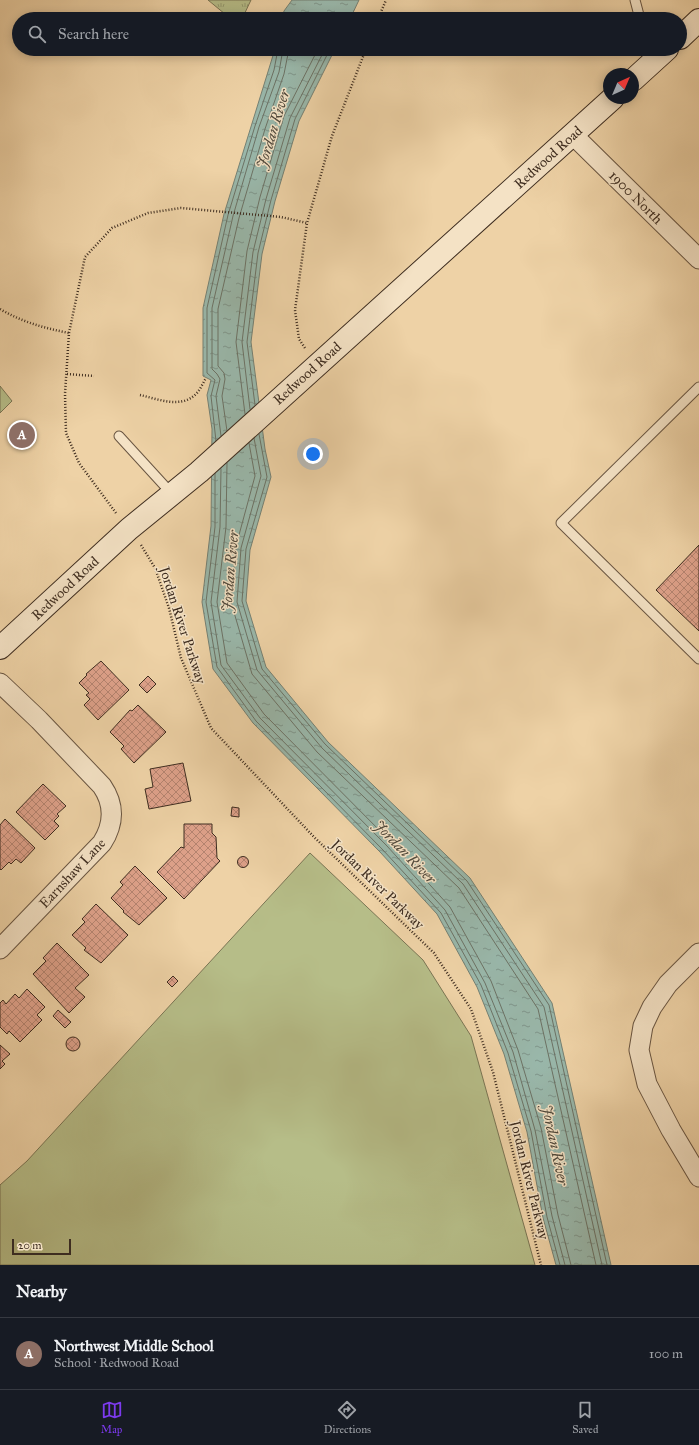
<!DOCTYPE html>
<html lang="en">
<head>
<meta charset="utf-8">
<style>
  body { margin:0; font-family:"IM FELL Great Primer",serif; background:#242831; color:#f1f3f6 }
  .compass { position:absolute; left:603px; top:68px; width:36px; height:36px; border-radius:50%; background:#171b24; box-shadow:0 2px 10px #0003; rotate:44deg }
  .scale { position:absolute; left:12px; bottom:10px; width:59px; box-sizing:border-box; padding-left:4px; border:2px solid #3e2d20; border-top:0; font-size:11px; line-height:14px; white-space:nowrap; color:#3e2d20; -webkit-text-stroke:3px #f4e2c5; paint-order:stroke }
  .you { position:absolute; left:313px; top:454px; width:14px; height:14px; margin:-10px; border:3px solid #fff; border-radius:50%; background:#1a73e8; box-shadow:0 0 0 6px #1a73e833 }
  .badge { display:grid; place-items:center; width:26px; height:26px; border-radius:50%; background:#7c3aed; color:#fff; font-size:13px; font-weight:700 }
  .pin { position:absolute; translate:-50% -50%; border:2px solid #fff; box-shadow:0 1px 4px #0006 }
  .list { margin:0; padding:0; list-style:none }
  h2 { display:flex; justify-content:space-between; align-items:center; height:52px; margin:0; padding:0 16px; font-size:17px }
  h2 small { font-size:13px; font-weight:400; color:#9ea1a6 }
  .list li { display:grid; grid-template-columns:26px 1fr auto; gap:12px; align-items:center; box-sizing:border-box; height:72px; padding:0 16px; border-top:1px solid #363941 }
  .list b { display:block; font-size:15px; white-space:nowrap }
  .list p { margin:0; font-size:13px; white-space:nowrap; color:#9ea1a6 }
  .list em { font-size:13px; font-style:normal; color:#9ea1a6 }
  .icon { flex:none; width:22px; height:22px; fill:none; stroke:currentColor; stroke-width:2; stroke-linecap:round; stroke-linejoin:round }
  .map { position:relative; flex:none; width:699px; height:1265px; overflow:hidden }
  .search { position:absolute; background:#171b24; box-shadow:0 2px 10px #0003; left:12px; right:12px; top:12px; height:44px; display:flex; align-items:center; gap:10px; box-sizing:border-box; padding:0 14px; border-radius:22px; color:#9ea1a6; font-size:15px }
  .sheet { height:124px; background:#171b24 }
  nav { display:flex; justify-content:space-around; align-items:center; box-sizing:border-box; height:56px; border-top:1px solid #363941; background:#171b24; font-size:11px; color:#9ea1a6 }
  nav a { display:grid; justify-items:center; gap:2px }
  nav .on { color:#7c3aed }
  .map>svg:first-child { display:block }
  .grass { fill:#b6bd88; stroke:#7a7554 }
  .park { fill:url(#park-tufts); stroke:#7a7554 }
  .water { fill:url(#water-ripples); stroke:#758073 }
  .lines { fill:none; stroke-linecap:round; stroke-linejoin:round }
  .shore { stroke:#6c7265; stroke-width:1 }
  .building { fill:url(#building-cross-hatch); stroke:#3e2d20 }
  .service-casing { stroke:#6a5642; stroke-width:11 }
  .minor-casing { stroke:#6a5642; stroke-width:21 }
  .secondary-casing { stroke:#3e2d20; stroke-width:24 }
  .path { stroke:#3e2d20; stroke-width:2.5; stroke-dasharray:1 2; stroke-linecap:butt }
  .service { stroke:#f4e2c5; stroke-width:9 }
  .minor { stroke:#f4e2c5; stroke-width:19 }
  .secondary { stroke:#f4e2c5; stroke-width:22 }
  .labels { text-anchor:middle; stroke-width:3; stroke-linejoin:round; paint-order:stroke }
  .street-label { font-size:14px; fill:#3e2d20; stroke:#f4e2c5 }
  .water-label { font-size:15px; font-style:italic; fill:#50493c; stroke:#f4e2c5 }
</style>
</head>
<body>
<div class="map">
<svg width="699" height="1265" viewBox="0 0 699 1265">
  <defs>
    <pattern id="park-tufts" width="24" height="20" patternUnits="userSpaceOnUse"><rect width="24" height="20" fill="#b6bd88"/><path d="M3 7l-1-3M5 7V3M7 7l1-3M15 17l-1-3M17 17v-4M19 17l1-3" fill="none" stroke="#959a6f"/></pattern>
    <pattern id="water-ripples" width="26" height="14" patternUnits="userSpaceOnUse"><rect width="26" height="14" fill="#99b7aa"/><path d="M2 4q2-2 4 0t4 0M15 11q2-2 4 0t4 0" fill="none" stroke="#7e958a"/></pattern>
    <pattern id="building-cross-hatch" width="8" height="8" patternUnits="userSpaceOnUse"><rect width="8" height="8" fill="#dea18a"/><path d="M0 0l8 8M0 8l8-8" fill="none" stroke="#b58470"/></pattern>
  </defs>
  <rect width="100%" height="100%" fill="#eed2a6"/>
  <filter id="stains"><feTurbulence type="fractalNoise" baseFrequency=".005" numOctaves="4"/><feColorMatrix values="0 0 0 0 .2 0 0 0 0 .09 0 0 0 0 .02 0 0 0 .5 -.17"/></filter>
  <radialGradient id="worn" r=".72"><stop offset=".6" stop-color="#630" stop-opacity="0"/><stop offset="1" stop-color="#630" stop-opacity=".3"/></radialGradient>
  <g class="grass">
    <path d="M0 386 12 401 0 413Z"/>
    <path d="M310 853 423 960 471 1036 535 1265H0V1185L27 1161Z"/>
  </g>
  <path class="park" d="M208 0H251L242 19H231Z"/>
  <g class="water">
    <path d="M292 0H359L350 19H282L284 11Z"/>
    <path d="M275 49H335L299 121 275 201 262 254 251 342 265 449 271 477 250 550 246 601 266 667 328 742 470 878 552 1003 611 1265H556L543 1218 527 1132 504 1054 477 987 437 914 380 852 253 723 213 669 202 602 211 526 212 429 207 395 211 380 203 376V308L224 214Z"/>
  </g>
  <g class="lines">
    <g class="shore">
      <path d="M255 405 247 342 258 253 271 200 295 119 330 49"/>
      <path d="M250 409 242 342 253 252 266 199 290 118 325 49"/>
      <path d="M245 414 236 342 247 251 260 197 284 116 318 49"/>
      <path d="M227 431 222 396 225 379 224 373 218 366V309L239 218 265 129 284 74 289 49"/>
      <path d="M259 434 267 477 246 549 242 601 262 669 325 744 467 881 549 1005 607 1265"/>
      <path d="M221 436 216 396 220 379 217 374 212 369V308L233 216 259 127 279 72 283 49"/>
      <path d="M254 438 261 476 241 548 237 602 257 670 322 748 463 884 544 1007 602 1265"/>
      <path d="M216 441 211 396 215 380 207 373V308L228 215 255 126 274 70 278 49"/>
      <path d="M249 443 255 476 236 546 231 602 252 674 317 752 459 888 538 1009 596 1265"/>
      <path d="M227 463 226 527 217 602 227 663 264 714 391 842 450 907 491 981 518 1050 541 1128 558 1215 571 1265"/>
      <path d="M221 469 220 527 211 602 221 665 260 718 387 846 445 910 485 983 513 1052 535 1130 552 1216 565 1265"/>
      <path d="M215 473V527L206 602 217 667 256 721 383 850 441 913 481 985 508 1053 531 1131 547 1217 560 1265"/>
    </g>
  </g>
  <g class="building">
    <path d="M699 545V631L656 590Z"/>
    <path d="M101 661 129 690 98 720 84 705 90 699 86 695 89 693 79 683 87 675 86 674Z"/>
    <path d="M148 676 156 684 147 693 139 685Z"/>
    <path d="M138 705 166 732 134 763 121 749 124 746 110 732 130 710 132 711Z"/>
    <path d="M183 763 191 801 149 809 145 789 153 787 150 769Z"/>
    <path d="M43 784 66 806 57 814 59 816 54 821 59 826 45 840 16 812Z"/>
    <path d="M232 807 239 808V817L231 816Z"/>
    <path d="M5 819 35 848 21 863 16 859 11 864 9 862 1 870 0 869V825Z"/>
    <path d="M184 824H212V833L216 837 217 858 220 861 184 899 157 872 181 847 184 848Z"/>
    <circle cx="243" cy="862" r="5.5"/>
    <path d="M135 866 167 898 139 925 123 912 124 911 111 898 123 885 120 882Z"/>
    <path d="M96 904 128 935 101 963 84 950 86 948 72 935 85 922 82 919Z"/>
    <path d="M57 943 89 975 75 988 85 997 69 1013 33 974 46 961 43 958Z"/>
    <path d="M173 976 178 981 172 987 167 982Z"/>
    <path d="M27 989 45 1007 37 1015 42 1020 20 1042 9 1031 7 1034 0 1027V1003L3 1000 6 1004 15 994 19 998Z"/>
    <path d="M58 1010 71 1022 65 1028 53 1016Z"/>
    <circle cx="73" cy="1044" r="7"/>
    <path d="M0 1045 10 1054 2 1061 5 1064 0 1069Z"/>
  </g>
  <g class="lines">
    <defs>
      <g id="service">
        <path d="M635 0 640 19"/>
        <path d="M699 387 561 523 699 659"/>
        <path d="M119 436 172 494"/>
      </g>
      <g id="minor">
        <path d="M573 135 699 259"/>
        <path d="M0 683 39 720 102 786C115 805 114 824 102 843L0 949"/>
        <path d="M699 953 668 984 652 1007 643 1026 639 1050 647 1084 671 1130 699 1177"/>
      </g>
      <g id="secondary">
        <path d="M680 38 699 20"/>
        <path d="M633 80 667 49"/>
        <path d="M0 648 129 529 199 472 613 98"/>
      </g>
    </defs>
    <use href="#service" class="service-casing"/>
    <use href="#minor" class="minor-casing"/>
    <use href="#secondary" class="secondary-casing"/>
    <g class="path">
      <path d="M378 19 386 0"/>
      <path d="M0 309C22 322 44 328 69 333"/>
      <path d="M305 348 299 339 295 310 307 223 332 136 366 49"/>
      <path d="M67 374 94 376"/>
      <path d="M140 395C158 399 181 409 196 394 200 390 203 383 206 378"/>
      <path d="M116 513 79 463 66 433 65 394 69 333 85 257 112 228 148 213 181 208 281 217 307 223"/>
      <path d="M141 545 155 568 169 608 181 658 211 728 314 837 434 953 471 1009 493 1072 541 1265"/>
    </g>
    <use href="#service" class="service"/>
    <use href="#minor" class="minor"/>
    <use href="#secondary" class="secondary"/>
  </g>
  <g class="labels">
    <g class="street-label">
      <text transform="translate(548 157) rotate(-42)" y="5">Redwood Road</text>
      <text transform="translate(636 197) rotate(45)" y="5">1900 North</text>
      <text transform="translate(307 373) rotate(-42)" y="5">Redwood Road</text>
      <text transform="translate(65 588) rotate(-43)" y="5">Redwood Road</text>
      <text transform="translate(183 625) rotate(72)" y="5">Jordan River Parkway</text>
      <text transform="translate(72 873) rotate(-47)" y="5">Earnshaw Lane</text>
      <text transform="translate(378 884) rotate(44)" y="5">Jordan River Parkway</text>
      <text transform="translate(530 1180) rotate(76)" y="5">Jordan River Parkway</text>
    </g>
    <g class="water-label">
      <text transform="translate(273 129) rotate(-73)" y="5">Jordan River</text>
      <text transform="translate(230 571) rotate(-85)" y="5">Jordan River</text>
      <text transform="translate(405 852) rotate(46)" y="5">Jordan River</text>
      <text transform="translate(555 1145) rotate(78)" y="5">Jordan River</text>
    </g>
  </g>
  <rect width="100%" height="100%" filter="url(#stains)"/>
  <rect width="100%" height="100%" fill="url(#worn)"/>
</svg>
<svg class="compass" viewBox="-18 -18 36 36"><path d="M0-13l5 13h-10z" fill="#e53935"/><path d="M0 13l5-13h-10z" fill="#9ea1a6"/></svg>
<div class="scale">20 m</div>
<div class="you"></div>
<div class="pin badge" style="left:22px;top:435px;background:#8d6e63">A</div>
<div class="search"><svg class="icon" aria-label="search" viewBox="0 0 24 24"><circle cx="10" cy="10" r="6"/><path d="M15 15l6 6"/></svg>Search here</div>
</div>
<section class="sheet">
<h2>Nearby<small></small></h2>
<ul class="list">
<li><span class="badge" style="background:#8d6e63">A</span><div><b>Northwest Middle School</b><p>School · Redwood Road</p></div><em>100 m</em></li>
</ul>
</section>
<nav>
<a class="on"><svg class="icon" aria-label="map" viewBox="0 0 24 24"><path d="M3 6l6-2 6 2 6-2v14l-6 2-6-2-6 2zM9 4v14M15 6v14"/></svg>Map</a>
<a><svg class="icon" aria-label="directions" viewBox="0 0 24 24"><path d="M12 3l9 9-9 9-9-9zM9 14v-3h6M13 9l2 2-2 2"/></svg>Directions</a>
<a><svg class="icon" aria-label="saved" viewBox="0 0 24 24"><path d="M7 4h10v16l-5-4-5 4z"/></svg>Saved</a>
</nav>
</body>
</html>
